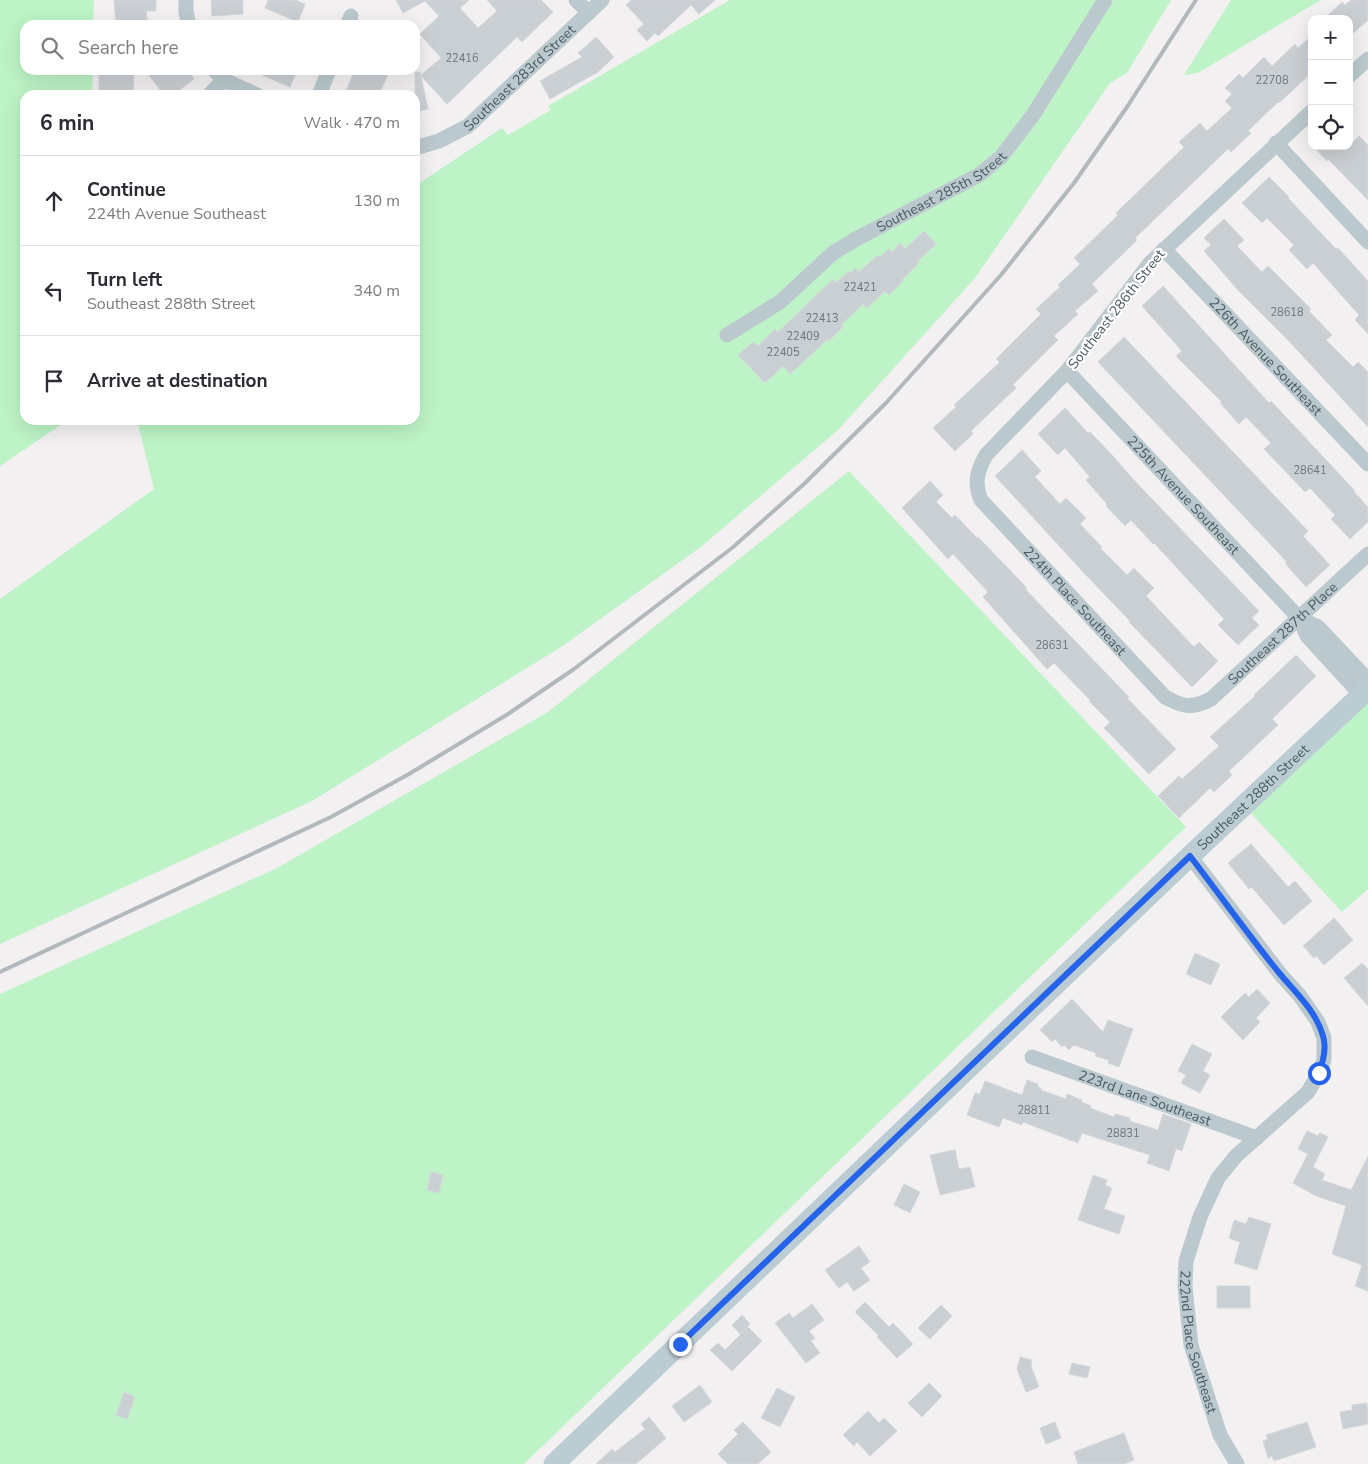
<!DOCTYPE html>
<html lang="en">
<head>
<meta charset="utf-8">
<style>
  body { margin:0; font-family:"Nunito Sans",sans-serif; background:#f7f7f7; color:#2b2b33 }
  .controls { position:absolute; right:15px; top:15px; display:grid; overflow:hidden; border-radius:10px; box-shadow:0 5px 20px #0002 }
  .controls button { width:45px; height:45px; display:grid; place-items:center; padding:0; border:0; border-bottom:1px solid #e1e1e2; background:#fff; color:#2b2b33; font:25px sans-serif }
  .stop { position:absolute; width:15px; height:15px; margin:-11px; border:4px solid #2563eb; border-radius:50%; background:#fff }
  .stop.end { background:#2563eb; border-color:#fff; box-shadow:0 1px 5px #0008 }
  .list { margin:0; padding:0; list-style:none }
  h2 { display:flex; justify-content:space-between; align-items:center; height:65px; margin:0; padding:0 20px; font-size:21px }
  h2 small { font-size:16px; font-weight:400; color:#7c7c81 }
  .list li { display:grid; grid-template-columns:32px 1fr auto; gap:15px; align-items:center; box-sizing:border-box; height:90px; padding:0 20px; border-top:1px solid #e1e1e2 }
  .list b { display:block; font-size:19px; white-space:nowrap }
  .list p { margin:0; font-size:16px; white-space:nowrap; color:#7c7c81 }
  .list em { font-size:16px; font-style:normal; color:#7c7c81 }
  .icon { flex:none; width:28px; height:28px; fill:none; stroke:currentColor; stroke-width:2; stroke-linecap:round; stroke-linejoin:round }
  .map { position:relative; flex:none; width:1368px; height:1464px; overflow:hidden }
  .search { position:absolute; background:#fff; box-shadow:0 5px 20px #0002; left:20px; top:20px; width:400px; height:55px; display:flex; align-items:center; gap:12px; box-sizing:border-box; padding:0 18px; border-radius:15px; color:#7c7c81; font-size:19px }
  .panel { position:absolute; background:#fff; box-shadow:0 5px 20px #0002; left:20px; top:90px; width:400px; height:335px; border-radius:15px }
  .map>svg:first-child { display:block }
  .green { fill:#bdf3c6 }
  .building { fill:#cacfd3; stroke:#d4d8dc }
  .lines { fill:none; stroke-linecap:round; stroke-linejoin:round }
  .street { stroke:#bbc9ce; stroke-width:15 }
  .secondary { stroke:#bbccd3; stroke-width:21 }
  .rail { stroke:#b2b8bb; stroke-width:4 }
  .route { stroke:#2563eb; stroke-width:6 }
  .labels { text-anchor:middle; stroke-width:4.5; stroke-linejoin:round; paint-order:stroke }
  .number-label { font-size:11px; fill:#68767d }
  .street-label { font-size:14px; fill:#475960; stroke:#fff }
</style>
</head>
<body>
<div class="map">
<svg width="1368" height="1464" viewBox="0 0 1368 1464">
  <rect width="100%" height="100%" fill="#f3f0f1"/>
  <g class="green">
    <path d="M0 0H94L93 25H25V70H93L92 95H25V420H68L0 466Z"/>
    <path d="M730 0H1171L1127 73 1110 83 975 278 838 430 702 546 561 647 312 801 0 944V599L154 489 137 420H415V186L502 128 508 135 551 110 548 106Z"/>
    <path d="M1231 0H1321L1198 73 1184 75Z"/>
    <path d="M849 471 1186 827 524 1464H0V994L277 868 548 712Z"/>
    <path d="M1368 697V889L1342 912 1248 810Z"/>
  </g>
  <g class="building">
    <path d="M114 0H156V11H146L148 25H116Z"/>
    <path d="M211 0H243V14L212 16Z"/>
    <path d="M268 0H295L305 4 298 22 265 8Z"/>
    <path d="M396 0H469L460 8 478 28 497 11 487 0H541L553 12 522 42 517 37 447 104 421 76 428 109 415 112V72H420L421 75 441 58 420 34 439 16 425 1 403 13Z"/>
    <path d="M631 0H715L699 14 691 5 658 36 655 33 647 41 637 30 644 24 626 5Z"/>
    <path d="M1351 0H1368V20L1349 37V19H1324L1342 2 1345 5Z"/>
    <path d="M1312 35V72L1279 103 1278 102 1248 131 1251 133 1231 152 1228 149 1135 238 1137 240 1092 284 1098 291 1075 311 1078 314 1054 336 1058 340 1013 385 1016 388 971 431 973 434 955 451 933 428 956 407 954 405 1000 362 996 359 1041 314 1036 309 1060 287 1058 285 1080 264 1074 258 1118 215 1116 213 1184 147 1179 142 1200 123 1207 131 1232 108 1225 101 1232 94 1225 88 1239 74 1243 78 1264 57 1272 66 1295 44 1298 48Z"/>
    <path d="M596 37 614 57 598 72 550 99 540 81 582 57 578 53Z"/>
    <path d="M99 70H133L134 95H99Z"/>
    <path d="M145 70H188L194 79 173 95H164Z"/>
    <path d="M250 70H297L290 87Z"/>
    <path d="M355 70H390L379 95H344Z"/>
    <path d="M1359 136 1368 145V200L1328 159 1327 161 1313 146H1349Z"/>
    <path d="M1269 177 1289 197 1288 198 1336 249 1338 248 1368 281V334L1355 320 1359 315 1313 263 1307 269 1289 250 1294 245 1267 218 1262 223 1242 203Z"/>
    <path d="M1224 219 1244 240 1237 246 1262 272 1268 266 1311 309 1309 311 1332 335 1326 340 1353 367 1358 362 1368 372V427L1287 339 1237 289 1204 251 1211 245 1204 238Z"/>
    <path d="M924 231 936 244 917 262 919 263 902 280 903 281 889 295 885 291 867 308 863 304 841 325 843 327 829 341 828 339 790 374 783 366 765 383 738 355 753 342 758 346 775 329 778 332 833 279 836 283 849 271 851 273 855 268 859 272 878 255 880 257 889 249 892 252 900 243 905 249Z"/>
    <path d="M1163 286 1269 403 1271 401 1286 417 1355 491 1354 492 1368 507V522L1350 539 1331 519 1335 515 1310 488 1305 492 1264 449 1271 443 1246 417 1239 424 1220 403 1222 402 1176 356 1182 351 1142 306Z"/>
    <path d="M1124 337 1308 531 1303 536 1330 565 1306 587 1285 563 1287 562 1098 362Z"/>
    <path d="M1065 408 1088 433 1090 432 1113 456 1131 477 1259 611 1252 618 1259 625 1238 645 1218 625 1224 619 1154 543 1153 544 1131 520 1125 526 1106 506 1107 504 1086 480 1090 477 1065 448 1058 455 1038 434Z"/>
    <path d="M1022 450 1041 471 1035 477 1060 504 1066 498 1086 518 1080 524 1102 547 1100 548 1127 575 1134 568 1154 588 1146 596 1194 647 1199 642 1218 661 1192 687 1129 622 1130 621 1085 574 995 476Z"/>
    <path d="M930 481 943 495 936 502 952 518 955 515 977 538 978 537 1027 588 1025 589 1129 697 1127 698 1176 749 1149 774 1104 728 1110 722 1089 701 1090 700 1054 663 1047 669 983 597 988 592 953 554 948 559 902 508Z"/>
    <path d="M1296 655 1316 676 1272 719 1278 725 1229 771 1232 775 1214 792 1210 788 1179 818 1158 796 1179 776 1182 779 1219 746 1210 737 1255 696 1254 695Z"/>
    <path d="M1251 844 1288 887 1295 881 1312 901 1284 925 1255 891 1251 887 1249 889 1228 863Z"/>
    <path d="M1334 918 1353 940 1324 965 1316 956 1314 958 1303 946Z"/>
    <path d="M1195 953 1220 964 1211 985 1186 974Z"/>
    <path d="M1362 963 1368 969V1006L1344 978Z"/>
    <path d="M1257 989 1270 1003 1256 1018 1260 1022 1243 1040 1221 1017 1245 993 1249 997Z"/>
    <path d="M1072 999 1103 1032 1108 1020 1133 1029 1119 1067 1108 1063 1109 1060 1095 1056 1096 1053 1074 1045 1069 1050 1064 1045 1062 1047 1055 1039 1052 1042 1040 1030Z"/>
    <path d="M1192 1044 1212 1054 1203 1071 1210 1075 1200 1093 1181 1083 1186 1075 1178 1071Z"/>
    <path d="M1027 1080 1038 1084V1087L1041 1088V1090L1066 1099 1067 1094 1082 1100 1081 1102 1091 1106 1090 1108 1114 1117 1115 1114 1130 1118V1121L1158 1130 1163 1114 1191 1124 1182 1151 1176 1149 1169 1171 1147 1163 1150 1155 1082 1133 1078 1143 1023 1122 1022 1125 1003 1118 999 1127 967 1115 975 1093 980 1094 985 1081 1022 1095Z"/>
    <path d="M1307 1131 1318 1136 1320 1133 1328 1137 1313 1167 1325 1174 1322 1180 1351 1190 1368 1156V1291L1355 1286 1362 1265 1332 1254 1346 1206 1316 1196 1293 1183 1308 1154 1298 1149Z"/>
    <path d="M955 1150 959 1169 970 1167 975 1187 940 1195 930 1155Z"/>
    <path d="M431 1172 443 1175 439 1193 427 1190Z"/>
    <path d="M1093 1175 1107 1180 1105 1185 1112 1188 1104 1209 1125 1216 1119 1234 1078 1220Z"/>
    <path d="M904 1184 920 1192 910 1213 894 1205Z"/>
    <path d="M1249 1217 1271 1224 1257 1270 1234 1263 1240 1242 1229 1238 1234 1220 1246 1224Z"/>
    <path d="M859 1246 870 1262 861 1268 870 1280 854 1291 847 1282 839 1288 825 1270Z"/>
    <rect x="1217" y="1286" width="33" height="22"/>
    <path d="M865 1302 889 1327 893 1323 913 1344 897 1358 877 1337 879 1336 855 1312Z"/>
    <path d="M812 1304 824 1320 809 1331 815 1338 811 1341 820 1353 806 1363 775 1323 789 1313 793 1318Z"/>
    <path d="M941 1305 952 1316 930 1339 918 1328Z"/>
    <path d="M742 1315 750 1324 740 1334 732 1325Z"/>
    <path d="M748 1327 762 1341 732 1371 710 1350 718 1343 725 1350Z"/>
    <path d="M1020 1357 1032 1360 1031 1366 1039 1387 1026 1392 1017 1369Z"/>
    <path d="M1072 1363 1090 1367 1087 1378 1069 1374Z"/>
    <path d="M929 1383 942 1396 922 1417 908 1403Z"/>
    <path d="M700 1385 712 1402 684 1422 672 1406Z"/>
    <path d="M777 1388 795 1397 780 1427 761 1418Z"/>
    <path d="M124 1392 135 1397 127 1419 116 1415Z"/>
    <path d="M1367 1403 1368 1424 1343 1429 1340 1412 1352 1410V1405Z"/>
    <path d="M868 1411 879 1423 884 1418 897 1431 870 1456 857 1442 854 1446 843 1435Z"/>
    <path d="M649 1417 666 1438 636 1464H596L612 1449 615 1452 645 1429 641 1424Z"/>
    <path d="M743 1422 771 1452 758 1464H728L718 1454 738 1434 734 1430Z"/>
    <path d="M1055 1422 1061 1438 1046 1444 1040 1428Z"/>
    <path d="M1307 1422 1316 1447 1274 1461 1272 1456 1268 1458 1263 1441 1268 1439 1266 1435Z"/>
    <path d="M1124 1433 1134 1460 1124 1464H1078L1074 1452Z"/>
  </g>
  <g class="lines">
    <g class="street">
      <path d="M186 0V12L189 25"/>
      <path d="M576 0 589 13"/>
      <path d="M347 25 351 16"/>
      <path d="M214 70 224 80 257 95"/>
      <path d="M1349 76 1368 59"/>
      <path d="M209 95 224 80"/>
      <path d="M319 95 329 70"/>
      <path id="s1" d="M1312 111 1150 263 1067 371 986 455C977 471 974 483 981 500L1165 697C1183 707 1192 709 1211 699L1368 554"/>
      <path d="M1276 143 1368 242"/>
      <path id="s2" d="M415 148 439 141 468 126 602 0"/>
      <path id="s3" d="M1164 249 1368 464"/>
      <path id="s4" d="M727 335 780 302 833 253 856 239 979 175 1001 157 1033 115 1105 0"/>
      <path id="s5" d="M1067 371 1299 618"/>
      <path d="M1361 695 1307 636 1299 618 1318 627 1368 680"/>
      <path id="s6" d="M1190 856 1281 975 1300 996 1318 1022 1324 1038V1060L1319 1073 1308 1092 1236 1156 1218 1178 1200 1217 1186 1261 1185 1287 1191 1345 1220 1435 1237 1464"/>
      <path id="s7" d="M1032 1057 1257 1138"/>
    </g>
    <path class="secondary" id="s8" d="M554 1464 1190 856 1368 689"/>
    <path class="rail" d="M0 972 331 817 409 774 508 714 574 669 732 548 804 484 886 403 1001 275 1074 183 1127 107 1196 0"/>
  </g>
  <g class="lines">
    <path class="route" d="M680 1344 1190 856C1220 895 1249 936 1280 974 1296 993 1316 1011 1323 1036 1327 1048 1323 1062 1319 1073"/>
  </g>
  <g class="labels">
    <g class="number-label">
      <text x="462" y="62">22416</text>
      <text x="1272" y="84">22708</text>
      <text x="860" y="291">22421</text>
      <text x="1287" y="316">28618</text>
      <text x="822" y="322">22413</text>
      <text x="803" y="340">22409</text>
      <text x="783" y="356">22405</text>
      <text x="1310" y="474">28641</text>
      <text x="1052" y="649">28631</text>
      <text x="1034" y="1114">28811</text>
      <text x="1123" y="1137">28831</text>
    </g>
    <g class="street-label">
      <text dy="5" stroke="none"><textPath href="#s2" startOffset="128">Southeast 283rd Street</textPath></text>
      <text dy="5" stroke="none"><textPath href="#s4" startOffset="259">Southeast 285th Street</textPath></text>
      <text transform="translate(1116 309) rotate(-52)" y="5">Southeast 286th Street</text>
      <text dy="5" stroke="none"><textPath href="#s3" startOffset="148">226th Avenue Southeast</textPath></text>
      <text dy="5" stroke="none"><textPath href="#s5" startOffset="170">225th Avenue Southeast</textPath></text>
      <text dy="5" stroke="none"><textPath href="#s1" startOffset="660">224th Place Southeast</textPath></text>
      <text dy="5" stroke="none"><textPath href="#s1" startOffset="938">Southeast 287th Place</textPath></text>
      <text dy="5" stroke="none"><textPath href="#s8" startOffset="966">Southeast 288th Street</textPath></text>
      <text dy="5" stroke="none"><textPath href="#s7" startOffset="120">223rd Lane Southeast</textPath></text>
      <text dy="5" stroke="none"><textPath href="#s6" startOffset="581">222nd Place Southeast</textPath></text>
    </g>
  </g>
</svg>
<div class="controls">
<button>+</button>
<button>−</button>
<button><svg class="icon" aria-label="locate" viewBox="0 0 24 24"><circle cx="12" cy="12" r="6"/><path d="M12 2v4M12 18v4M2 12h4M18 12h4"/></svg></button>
</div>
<div class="stop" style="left:1319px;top:1073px"></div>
<div class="stop end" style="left:680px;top:1344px"></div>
<div class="search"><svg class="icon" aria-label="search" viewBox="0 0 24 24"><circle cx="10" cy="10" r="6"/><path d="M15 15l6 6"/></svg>Search here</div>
<section class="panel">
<h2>6 min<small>Walk · 470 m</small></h2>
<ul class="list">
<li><svg class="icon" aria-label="ahead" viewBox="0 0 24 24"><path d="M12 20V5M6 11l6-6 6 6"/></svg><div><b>Continue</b><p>224th Avenue Southeast</p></div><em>130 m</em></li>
<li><svg class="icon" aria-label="left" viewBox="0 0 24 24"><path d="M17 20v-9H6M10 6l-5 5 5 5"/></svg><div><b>Turn left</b><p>Southeast 288th Street</p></div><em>340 m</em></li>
<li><svg class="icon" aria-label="arrive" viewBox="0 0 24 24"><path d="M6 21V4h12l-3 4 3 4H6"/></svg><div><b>Arrive at destination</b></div></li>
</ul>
</section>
</div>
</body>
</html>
